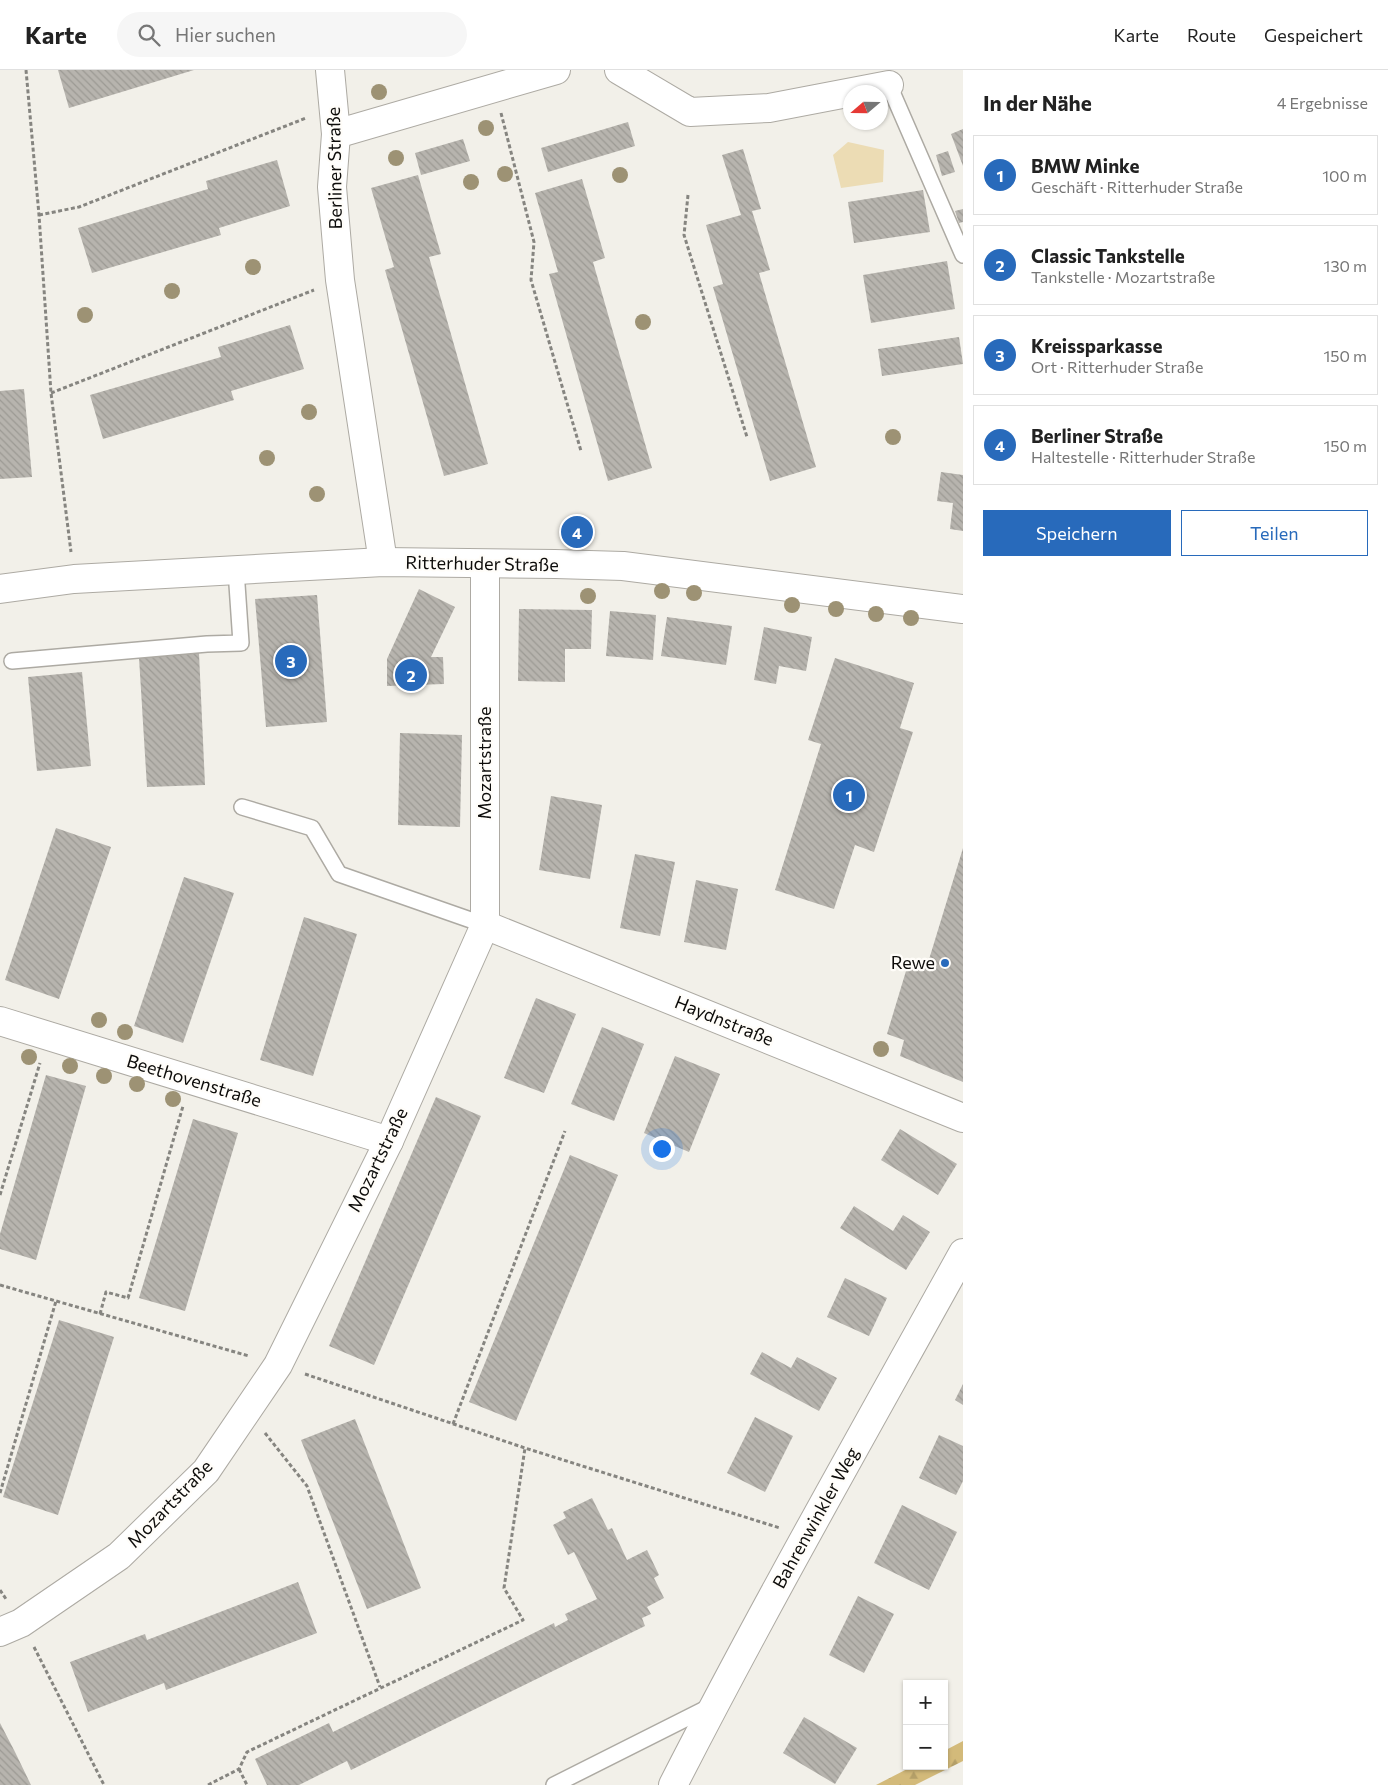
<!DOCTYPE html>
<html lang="de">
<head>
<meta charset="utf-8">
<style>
  body { margin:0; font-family:Commissioner,sans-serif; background:#f6f6f6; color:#222 }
  .controls { position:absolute; right:15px; bottom:15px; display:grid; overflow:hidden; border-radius:0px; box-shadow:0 1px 4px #0004 }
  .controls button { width:45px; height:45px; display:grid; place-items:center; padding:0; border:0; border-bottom:1px solid #e0e0e0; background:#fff; color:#222; font:25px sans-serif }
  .compass { position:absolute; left:843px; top:15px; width:45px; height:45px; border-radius:50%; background:#fff; box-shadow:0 1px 4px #0004; rotate:250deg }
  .you { position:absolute; left:661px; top:1078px; width:18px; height:18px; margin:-12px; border:4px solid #fff; border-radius:50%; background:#1a73e8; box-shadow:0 0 0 8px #1a73e833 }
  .badge { display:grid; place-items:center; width:32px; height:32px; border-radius:50%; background:#286abb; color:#fff; font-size:16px; font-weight:700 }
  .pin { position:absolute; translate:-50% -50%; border:2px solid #fff; box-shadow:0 1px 5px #0006 }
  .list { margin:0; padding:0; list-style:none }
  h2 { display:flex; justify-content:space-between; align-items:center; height:65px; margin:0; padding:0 20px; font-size:21px }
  h2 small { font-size:16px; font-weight:400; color:#767676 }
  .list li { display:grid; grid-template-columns:32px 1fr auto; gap:15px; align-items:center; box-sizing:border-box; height:80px; margin:0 10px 10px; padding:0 10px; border:1px solid #e0e0e0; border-radius:0px }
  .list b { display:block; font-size:19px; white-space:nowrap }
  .list p { margin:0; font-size:16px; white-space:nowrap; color:#767676 }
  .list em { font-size:16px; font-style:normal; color:#767676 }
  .actions { display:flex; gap:10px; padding:15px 20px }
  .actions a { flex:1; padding:11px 0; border:1px solid #286abb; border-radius:0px; text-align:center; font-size:18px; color:#286abb }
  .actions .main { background:#286abb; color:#fff }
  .icon { flex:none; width:28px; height:28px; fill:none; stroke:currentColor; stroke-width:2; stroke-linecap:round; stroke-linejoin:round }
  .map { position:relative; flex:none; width:963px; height:1715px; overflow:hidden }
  header { display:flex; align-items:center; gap:30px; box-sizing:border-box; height:70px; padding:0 25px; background:#fff; border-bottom:1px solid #e0e0e0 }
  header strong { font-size:24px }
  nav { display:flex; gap:28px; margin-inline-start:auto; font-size:18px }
  .search { width:350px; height:45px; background:#f6f6f6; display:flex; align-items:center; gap:12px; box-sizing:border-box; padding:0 18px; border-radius:28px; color:#767676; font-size:19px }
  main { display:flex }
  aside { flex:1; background:#fff }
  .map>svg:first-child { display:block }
  .green { fill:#ecdcb4 }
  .forest { fill:url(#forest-firs) }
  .building { fill:url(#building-back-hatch) }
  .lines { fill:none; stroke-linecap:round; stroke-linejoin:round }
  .lane-casing { stroke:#adaaa3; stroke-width:18 }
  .street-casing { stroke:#adaaa3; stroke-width:30 }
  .secondary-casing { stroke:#adaaa3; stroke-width:30 }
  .path { stroke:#868580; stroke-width:3; stroke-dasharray:4 2.5; stroke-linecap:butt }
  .lane { stroke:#fff; stroke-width:15 }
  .street { stroke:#fff; stroke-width:28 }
  .secondary { stroke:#fff; stroke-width:28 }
  .tree { fill:#9d9274 }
  .poi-dot { fill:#286abb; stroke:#fffdf9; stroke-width:2 }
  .labels { text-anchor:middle; stroke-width:4.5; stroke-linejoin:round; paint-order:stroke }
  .street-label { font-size:18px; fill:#0d0c0a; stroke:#fffdf9 }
  .poi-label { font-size:18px; fill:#0d0c0a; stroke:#fffdf9; text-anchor:end }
</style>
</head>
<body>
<header>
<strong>Karte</strong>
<div class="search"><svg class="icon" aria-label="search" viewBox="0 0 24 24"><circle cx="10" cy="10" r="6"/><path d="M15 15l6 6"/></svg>Hier suchen</div>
<nav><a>Karte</a><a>Route</a><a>Gespeichert</a></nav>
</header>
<main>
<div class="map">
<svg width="963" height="1715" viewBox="0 0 963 1715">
  <defs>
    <pattern id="forest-firs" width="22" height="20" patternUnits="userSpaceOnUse" patternTransform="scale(1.25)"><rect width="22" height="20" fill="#d3ba7a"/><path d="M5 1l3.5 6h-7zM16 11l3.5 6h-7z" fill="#b49f68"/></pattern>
    <pattern id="building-back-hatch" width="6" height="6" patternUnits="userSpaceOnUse" patternTransform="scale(1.25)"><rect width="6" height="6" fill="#b7b4ae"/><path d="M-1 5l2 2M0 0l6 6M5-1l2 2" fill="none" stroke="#9c9a94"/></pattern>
  </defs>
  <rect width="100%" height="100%" fill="#f2f0e9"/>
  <path class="green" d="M848 72 884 80 883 112 841 118 833 85Z"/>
  <path class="forest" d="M963 1671V1691L915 1715H876L913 1696H944V1681Z"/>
  <g class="building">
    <path d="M58 0H194L69 38Z"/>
    <path d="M628 52 635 76 548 102 541 78Z"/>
    <path d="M963 59V96L951 64Z"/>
    <path d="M463 69 470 91 421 105 415 83Z"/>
    <path d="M743 79 761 139 752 141 770 200 759 203 816 397 770 411 713 217 723 214 706 155 741 145 722 85Z"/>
    <path d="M948 81 955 102 942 106 936 85Z"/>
    <path d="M277 90 290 136 219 158 221 165 92 203 78 158 208 119 206 111Z"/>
    <path d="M418 105 441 184 429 187 488 394 444 406 385 200 394 197 371 118Z"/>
    <path d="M582 109 605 188 593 192 652 398 608 411 549 204 558 202 535 123Z"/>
    <path d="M923 120 930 162 854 173 848 132Z"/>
    <path d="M963 139V152L959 153 955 141Z"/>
    <path d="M947 191 955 239 871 253 863 205Z"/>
    <path d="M290 255 304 299 231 321 234 330 103 369 90 325 221 287 218 277Z"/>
    <path d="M959 267 963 294 882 306 878 279Z"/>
    <path d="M24 319 32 407 0 409V321Z"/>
    <path d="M941 402 963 405V461L950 459 953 433 937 431Z"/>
    <path d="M419 519 455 537 431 587H443L444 614 387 616V589Z"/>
    <path d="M317 525 327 652 266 657 255 529Z"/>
    <path d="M519 539 592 540 591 579H565V612L518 611Z"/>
    <path d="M610 541 656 545 653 590 606 586Z"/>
    <path d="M667 547 732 556 726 595 661 586Z"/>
    <path d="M764 557 812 567 806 601 779 596 776 614 754 610Z"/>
    <path d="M199 583 205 715 147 717 139 588Z"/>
    <path d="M835 588 914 613 900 658 913 662 874 782 855 775 834 839 775 820 821 674 808 670Z"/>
    <path d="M82 602 91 696 37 701 28 607Z"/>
    <path d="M400 663 462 665 460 757 398 755Z"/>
    <path d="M551 726 602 735 590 809 539 800Z"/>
    <path d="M56 758 111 777 59 929 5 910Z"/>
    <path d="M963 778V1012L900 986 904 970 887 964 909 891 927 896Z"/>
    <path d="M635 784 675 792 660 866 620 858Z"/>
    <path d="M184 807 234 823 183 973 134 956Z"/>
    <path d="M696 810 738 819 726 880 684 872Z"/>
    <path d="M304 847 357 864 313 1006 260 990Z"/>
    <path d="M536 928 576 944 544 1023 504 1008Z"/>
    <path d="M602 957 644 974 614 1051 571 1034Z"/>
    <path d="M675 986 720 1004 689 1082 644 1063Z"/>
    <path d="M46 1005 86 1016 36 1190 0 1179V1164Z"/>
    <path d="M436 1027 481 1046 374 1295 329 1276Z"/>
    <path d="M193 1049 238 1063 185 1241 139 1228Z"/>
    <path d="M900 1059 957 1094 938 1125 881 1090Z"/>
    <path d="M570 1085 618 1105 516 1351 469 1332Z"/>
    <path d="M854 1136 893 1161 903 1145 930 1162 906 1200 840 1158Z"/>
    <path d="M845 1208 887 1228 869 1266 827 1247Z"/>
    <path d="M59 1250 114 1267 58 1445 3 1427Z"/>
    <path d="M762 1282 791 1298 797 1287 837 1308 819 1341 750 1304Z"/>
    <path d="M963 1314V1335L955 1330Z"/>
    <path d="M755 1347 793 1366 765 1422 727 1403Z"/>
    <path d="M355 1349 421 1518 367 1539 301 1370Z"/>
    <path d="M939 1365 963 1376V1411L956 1425 919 1408Z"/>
    <path d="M592 1428 608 1460 612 1458 627 1490 647 1480 659 1505 654 1508 664 1528 647 1537 651 1544 642 1548 645 1556 351 1700 347 1691 299 1715H267L255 1689 329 1653 333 1662 554 1553 555 1557 568 1550 565 1544 597 1529 574 1482 568 1485 553 1455 566 1448 563 1442Z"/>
    <path d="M902 1435 957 1462 929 1520 874 1493Z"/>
    <path d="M298 1512 317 1563 166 1620 164 1613 88 1642 70 1592 145 1564 147 1570Z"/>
    <path d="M858 1526 894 1544 864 1603 829 1585Z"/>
    <path d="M804 1647 857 1678 835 1714 783 1683Z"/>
    <path d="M0 1653 15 1682 31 1715H0Z"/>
  </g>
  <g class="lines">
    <defs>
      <g id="lane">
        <path d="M889 15 963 185"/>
        <path d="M12 591 207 574 241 573 236 500"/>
        <path d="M242 737 312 758 339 804 485 855"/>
        <path d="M554 1715 711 1636"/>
      </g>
      <g id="street">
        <path d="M330 0 336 64 332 117 340 210 383 492"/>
        <path d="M619 0 690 42 769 38 889 15"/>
        <path d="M336 64 556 0"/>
        <path d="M485 855 963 1048"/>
        <path d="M0 951 389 1071"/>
        <path d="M0 1562 21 1553 119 1486 206 1401 278 1295 389 1071 485 855V494"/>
        <path d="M673 1715C765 1535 865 1360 963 1183"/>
      </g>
      <path id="secondary" d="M0 519 74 509 383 492 555 494 623 496 963 539"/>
    </defs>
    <use href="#lane" class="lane-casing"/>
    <use href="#street" class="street-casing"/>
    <use href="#secondary" class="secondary-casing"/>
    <g class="path">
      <path d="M26 0 39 145 51 323 71 482"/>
      <path d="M501 43 534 172 531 210 581 381"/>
      <path d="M688 125 684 165 747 367"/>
      <path d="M39 145 79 137 306 48"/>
      <path d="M51 323 314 220"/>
      <path d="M0 1125 40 993"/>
      <path d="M0 1215 249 1286"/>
      <path d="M100 1244 106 1222 128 1228 183 1036"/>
      <path d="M305 1304 525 1378 780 1458"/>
      <path d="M453 1354 565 1061"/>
      <path d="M265 1363 307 1416 380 1617"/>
      <path d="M0 1423 56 1231"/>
      <path d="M0 1520 6 1529"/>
      <path d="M34 1577 104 1715"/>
      <path d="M239 1699 247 1715"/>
      <path d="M208 1715 239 1699 247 1682 523 1550 504 1518 525 1378"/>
    </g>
    <use href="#lane" class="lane"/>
    <use href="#street" class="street"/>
    <use href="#secondary" class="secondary"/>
  </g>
  <g class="tree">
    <circle cx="379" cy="22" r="8"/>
    <circle cx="486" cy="58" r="8"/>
    <circle cx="396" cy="88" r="8"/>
    <circle cx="505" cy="104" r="8"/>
    <circle cx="620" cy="105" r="8"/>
    <circle cx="471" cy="112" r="8"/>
    <circle cx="253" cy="197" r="8"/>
    <circle cx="172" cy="221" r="8"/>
    <circle cx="85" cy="245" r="8"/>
    <circle cx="643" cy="252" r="8"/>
    <circle cx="309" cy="342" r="8"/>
    <circle cx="893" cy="367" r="8"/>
    <circle cx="267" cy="388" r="8"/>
    <circle cx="317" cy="424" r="8"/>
    <circle cx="662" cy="521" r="8"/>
    <circle cx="694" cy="523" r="8"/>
    <circle cx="588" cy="526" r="8"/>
    <circle cx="792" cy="535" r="8"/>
    <circle cx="836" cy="539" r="8"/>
    <circle cx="876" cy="544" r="8"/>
    <circle cx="911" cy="548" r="8"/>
    <circle cx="99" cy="950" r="8"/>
    <circle cx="125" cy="962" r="8"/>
    <circle cx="881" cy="979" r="8"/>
    <circle cx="29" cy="987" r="8"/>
    <circle cx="70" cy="996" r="8"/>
    <circle cx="104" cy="1006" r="8"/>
    <circle cx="137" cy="1014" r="8"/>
    <circle cx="173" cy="1029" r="8"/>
  </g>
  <circle class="poi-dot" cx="945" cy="893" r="5"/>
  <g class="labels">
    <g class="street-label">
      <text transform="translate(335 98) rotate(-91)" y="6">Berliner Straße</text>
      <text transform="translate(482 494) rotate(1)" y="6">Ritterhuder Straße</text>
      <text transform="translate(485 693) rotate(-90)" y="6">Mozartstraße</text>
      <text transform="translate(724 951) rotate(22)" y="6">Haydnstraße</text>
      <text transform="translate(194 1011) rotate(17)" y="6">Beethovenstraße</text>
      <text transform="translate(378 1090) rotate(-64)" y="6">Mozartstraße</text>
      <text transform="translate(170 1434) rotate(-46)" y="6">Mozartstraße</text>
      <text transform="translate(816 1448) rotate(-61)" y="6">Bahrenwinkler Weg</text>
    </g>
    <g class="poi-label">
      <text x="935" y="899">Rewe</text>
    </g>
  </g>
</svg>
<div class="controls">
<button>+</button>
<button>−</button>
</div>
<svg class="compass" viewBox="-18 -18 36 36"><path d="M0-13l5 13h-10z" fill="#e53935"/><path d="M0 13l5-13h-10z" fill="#767676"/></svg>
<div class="you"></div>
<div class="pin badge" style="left:849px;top:725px">1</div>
<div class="pin badge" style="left:411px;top:605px">2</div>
<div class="pin badge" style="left:291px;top:591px">3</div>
<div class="pin badge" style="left:577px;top:462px">4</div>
</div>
<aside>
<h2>In der Nähe<small>4 Ergebnisse</small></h2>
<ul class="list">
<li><span class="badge">1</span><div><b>BMW Minke</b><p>Geschäft · Ritterhuder Straße</p></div><em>100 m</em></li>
<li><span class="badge">2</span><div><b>Classic Tankstelle</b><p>Tankstelle · Mozartstraße</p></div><em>130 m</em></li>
<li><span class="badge">3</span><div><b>Kreissparkasse</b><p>Ort · Ritterhuder Straße</p></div><em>150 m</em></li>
<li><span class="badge">4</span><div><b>Berliner Straße</b><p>Haltestelle · Ritterhuder Straße</p></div><em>150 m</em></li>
</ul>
<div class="actions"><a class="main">Speichern</a><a>Teilen</a></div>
</aside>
</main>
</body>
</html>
